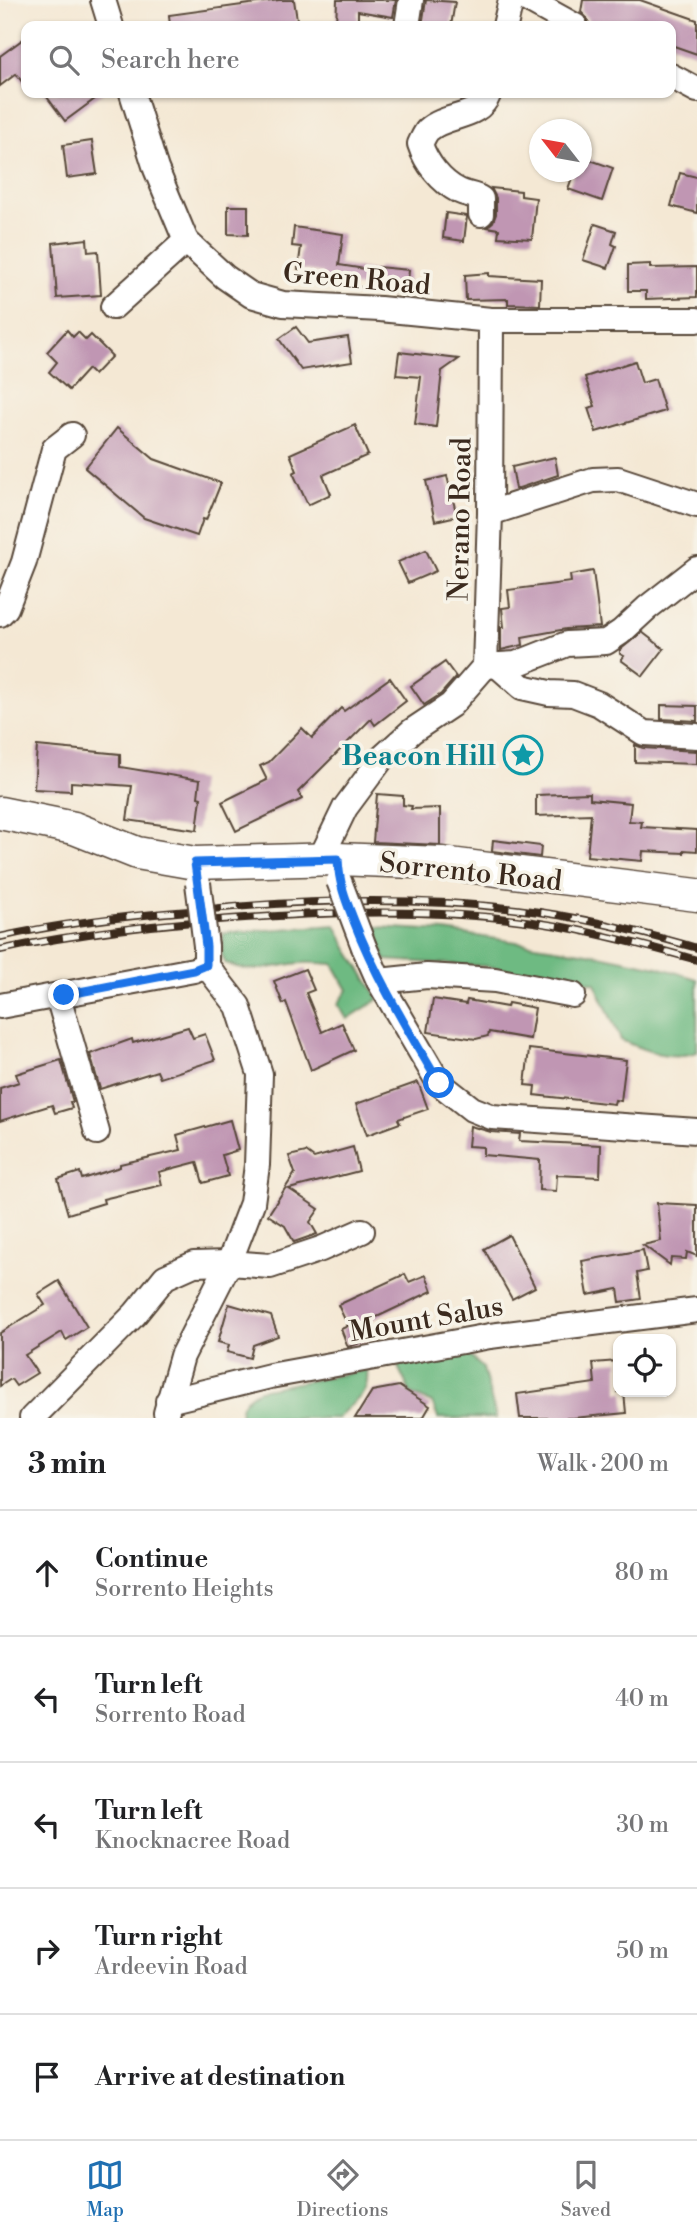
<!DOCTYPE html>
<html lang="en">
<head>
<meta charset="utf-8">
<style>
  body { margin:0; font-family:"Libre Bodoni",serif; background:#f2f2f2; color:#202124 }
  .controls { position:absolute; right:21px; bottom:21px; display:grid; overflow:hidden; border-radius:14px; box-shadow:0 2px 5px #0004 }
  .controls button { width:63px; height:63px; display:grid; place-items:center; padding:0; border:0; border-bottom:2px solid #e0e0e0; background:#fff; color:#202124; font:35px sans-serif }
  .compass { position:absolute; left:529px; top:119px; width:63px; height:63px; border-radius:50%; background:#fff; box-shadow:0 2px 5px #0004; rotate:301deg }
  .stop { position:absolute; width:21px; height:21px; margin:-16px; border:5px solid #1a73e8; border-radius:50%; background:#fff }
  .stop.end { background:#1a73e8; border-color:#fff; box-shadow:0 2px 7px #0008 }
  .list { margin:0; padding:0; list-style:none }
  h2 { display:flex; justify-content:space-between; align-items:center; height:91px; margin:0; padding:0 28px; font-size:30px }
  h2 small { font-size:23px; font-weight:400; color:#757577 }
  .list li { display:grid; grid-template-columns:46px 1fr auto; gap:21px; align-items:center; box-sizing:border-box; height:126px; padding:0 28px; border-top:2px solid #e0e0e0 }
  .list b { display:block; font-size:26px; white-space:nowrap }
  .list p { margin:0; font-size:23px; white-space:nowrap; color:#757577 }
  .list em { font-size:23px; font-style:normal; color:#757577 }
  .icon { flex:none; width:38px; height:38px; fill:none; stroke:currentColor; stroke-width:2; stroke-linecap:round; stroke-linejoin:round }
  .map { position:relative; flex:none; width:697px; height:1418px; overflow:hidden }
  .search { position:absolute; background:#fff; box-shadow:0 2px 5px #0004; left:21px; right:21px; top:21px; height:77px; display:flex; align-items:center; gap:18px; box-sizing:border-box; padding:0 24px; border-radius:14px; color:#757577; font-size:26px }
  .sheet { height:721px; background:#fff }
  nav { display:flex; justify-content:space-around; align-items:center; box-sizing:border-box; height:98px; border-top:2px solid #e0e0e0; background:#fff; font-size:19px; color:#757577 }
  nav a { display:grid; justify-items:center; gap:4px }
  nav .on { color:#1f6fb2 }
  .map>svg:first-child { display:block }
  .forest { fill:#6eba82; stroke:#547250; stroke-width:2 }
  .building { fill:#c096b3 }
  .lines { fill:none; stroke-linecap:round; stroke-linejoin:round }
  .minor-casing { stroke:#574639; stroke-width:28 }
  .major-casing { stroke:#574639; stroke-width:35 }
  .minor { stroke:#fff; stroke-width:24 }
  .major { stroke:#fff; stroke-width:32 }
  .rail-casing { stroke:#3b2a1e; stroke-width:8 }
  .rail { stroke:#f7f3e8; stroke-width:5; stroke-dasharray:16; stroke-linecap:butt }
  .minor-bridge-casing { stroke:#574639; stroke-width:28; stroke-linecap:butt }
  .minor-bridge { stroke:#fff; stroke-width:24 }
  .route { stroke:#1a73e8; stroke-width:9 }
  .labels { text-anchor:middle; stroke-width:7; stroke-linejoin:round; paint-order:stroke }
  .street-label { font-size:28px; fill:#3b2a1e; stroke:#f7f3e8 }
  .culture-label { font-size:28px; font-weight:bold; fill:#0d838f; stroke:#f7f3e8; text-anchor:end }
</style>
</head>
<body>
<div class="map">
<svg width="697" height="1418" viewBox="0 0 697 1418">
  <rect width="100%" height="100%" fill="#f7f3e8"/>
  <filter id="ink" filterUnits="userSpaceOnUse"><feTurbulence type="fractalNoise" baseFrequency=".0143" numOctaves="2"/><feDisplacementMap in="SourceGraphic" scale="14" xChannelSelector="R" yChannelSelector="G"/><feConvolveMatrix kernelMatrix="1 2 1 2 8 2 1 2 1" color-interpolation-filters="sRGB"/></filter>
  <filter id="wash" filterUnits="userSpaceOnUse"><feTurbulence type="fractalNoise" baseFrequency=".00686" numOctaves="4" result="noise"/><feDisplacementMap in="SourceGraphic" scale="28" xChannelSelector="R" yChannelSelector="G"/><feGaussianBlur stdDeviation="1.57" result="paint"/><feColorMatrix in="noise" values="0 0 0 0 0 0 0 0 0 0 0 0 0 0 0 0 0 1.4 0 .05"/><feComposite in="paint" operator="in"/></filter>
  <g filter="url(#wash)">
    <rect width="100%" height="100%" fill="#f4e8d4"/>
    <g class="forest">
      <path d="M336 925 347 948 379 999 347 1019 338 1004 348 990 333 964C323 964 313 962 304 963 272 964 258 977 225 963L222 955 223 933Z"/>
      <path d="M376 927 445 931 594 954 658 967 697 979V1052C670 1061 646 1051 621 1040L595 983 484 966 385 960Z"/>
      <path d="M464 1351 483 1368 496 1418H438L432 1403 411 1394 398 1367 400 1358Z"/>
      <path d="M367 1370C370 1399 353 1399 338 1418H241C238 1404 248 1396 259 1390Z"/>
    </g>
    <g id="blocks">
      <g class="building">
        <path d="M279 0H294L298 26H170L169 15Z"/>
        <path d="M337 0H396L393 17 358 11V26H336Z"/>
        <path d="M426 0 455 2 451 26H422Z"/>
        <path d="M583 0H640L697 20V54L671 45V26H590L587 18 581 12Z"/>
        <path d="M26 37V87L16 74 0 86V56Z"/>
        <path d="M44 93H103L65 121Z"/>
        <path d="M92 141 97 174 67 178 63 145Z"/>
        <path d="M582 157 613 168 602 201 568 189 574 172H582Z"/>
        <path d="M680 173 697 177V213L671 206Z"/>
        <path d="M491 188 521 191V196L536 198 532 239 498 237 499 229 487 227 493 222 496 214V198Z"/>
        <path d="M228 206H248V235L228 234Z"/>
        <path d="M446 213 467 216 464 241 443 238Z"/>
        <path d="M595 224 616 231 612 244 616 246 608 268 583 260Z"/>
        <path d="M294 227 343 234 339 265 378 271V267L409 270 407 294 322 282 323 273 298 269 301 247 292 246Z"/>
        <path d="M87 239 88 252 98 251 101 295 57 298 53 243Z"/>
        <path d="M650 264V268L697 267V297L646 299V291H628V265Z"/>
        <path d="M489 273V276L541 279 540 305 508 304V299L466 300 465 275Z"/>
        <path d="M296 327 308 343 348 337 352 362 301 370 279 339Z"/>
        <path d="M67 330 73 337 78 332 86 340 91 335 112 356 94 375 88 369 69 390 49 372 57 362 47 352Z"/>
        <path d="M399 352 459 359 442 371 436 427 415 424 421 377 396 375Z"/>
        <path d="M635 361 642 383 655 379 665 411 596 432 588 408 595 406 585 377Z"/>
        <path d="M355 425 368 455 323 475 331 494 308 505 293 473 297 471 290 454Z"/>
        <path d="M117 428 154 459 221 483 206 520 203 519 197 536 144 518 85 468Z"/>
        <path d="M555 457 558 475 516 489 512 467Z"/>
        <path d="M447 476 457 516 435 521 426 481Z"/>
        <path d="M426 550 436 571 408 583 398 562Z"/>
        <path d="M593 571 600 627 566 629 522 637 523 645 501 650V627H504L502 608 510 607 508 590 571 582 570 575Z"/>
        <path d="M642 632 664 649 643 676 621 660 624 656 620 654V650Z"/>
        <path d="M445 662 456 677 441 694 424 705 411 686Z"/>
        <path d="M390 678 406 701 375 725 371 719 298 792 302 799 236 831 222 802 267 780 260 766 269 762 302 728 312 738 341 708 344 711Z"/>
        <path d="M661 705 697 706V721L661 719Z"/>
        <path d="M635 745 643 748 697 751V764L635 762Z"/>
        <path d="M37 746 120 754V767L200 780 198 797 201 798 197 830 127 820 132 786 71 782V791L34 789Z"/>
        <path d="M590 793V799L631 803 629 821 642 822 641 827 697 830V851L684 850V853L643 851 642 861 587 856 591 814 536 816V795Z"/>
        <path d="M377 794 403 796V805L412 806 411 809 440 808V845L373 842Z"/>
        <path d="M493 840 541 846 540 857 492 851Z"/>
        <path d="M305 969 314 990 306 993 322 1032 342 1023 354 1050 311 1070 286 1002 283 1004 274 981Z"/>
        <path d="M433 999 466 1004 467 1000 507 1007 508 1003 535 1008 530 1039 489 1032 488 1036 476 1039 428 1032Z"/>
        <path d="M188 1027 193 1038 205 1034 215 1060 160 1078 157 1071 100 1089 90 1054 132 1039 133 1043Z"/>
        <path d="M529 1049 626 1060 621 1101 615 1100 614 1104 534 1095 535 1086 525 1085Z"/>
        <path d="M61 1060 73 1102H70L72 1108 55 1113 52 1105 0 1121V1088L19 1082 16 1074Z"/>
        <path d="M418 1082 428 1109 398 1119 400 1123 367 1135 356 1104Z"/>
        <path d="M230 1120 238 1150 222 1155 228 1176 203 1183 197 1162 159 1172 162 1185 103 1199 104 1203 68 1214 58 1179 80 1172 82 1179 120 1167V1164L181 1150 177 1135Z"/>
        <path d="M470 1126 491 1132 520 1134 519 1141 601 1145 600 1177 557 1175 556 1191 539 1190 540 1160 483 1155V1147L468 1146Z"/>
        <path d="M353 1147 359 1171 289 1189 319 1209 310 1222 317 1234 294 1242 285 1226 268 1215 295 1173 289 1156 306 1152 314 1158Z"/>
        <path d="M657 1203 697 1205V1256L687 1252 686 1259 671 1258 670 1265 643 1245 661 1241Z"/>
        <path d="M509 1235 535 1287 512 1299 484 1249Z"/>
        <path d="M643 1250 647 1271 637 1273 641 1299 620 1302 618 1289 588 1295 582 1261Z"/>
        <path d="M405 1274 409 1282 426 1275 432 1291 362 1324 369 1340 348 1347 341 1329 348 1326 338 1305Z"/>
        <path d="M59 1281 87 1327 66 1340 62 1332 25 1355 37 1373 16 1386 11 1379 0 1386V1333L45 1305 38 1294Z"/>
        <path d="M229 1304 271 1316 278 1336 253 1345 250 1358 227 1352 229 1345 218 1342Z"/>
        <path d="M618 1361V1392H624L626 1413 573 1418H520L517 1394 595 1383 593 1363Z"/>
        <path d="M399 1386 430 1406 423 1418H355L372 1391Z"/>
      </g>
    </g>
  </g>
  <g filter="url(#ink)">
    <use href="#blocks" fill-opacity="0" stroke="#574639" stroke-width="2"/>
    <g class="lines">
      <defs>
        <g id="minor">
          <path d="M103 0 111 26"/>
          <path d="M528 0 575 26"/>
          <path d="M407 26 411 0"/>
          <path d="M505 26 511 0"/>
          <path d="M671 76 697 90"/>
          <path d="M132 93 156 169 186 241 225 277 251 295 283 304 380 309 491 320"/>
          <path d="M481 214V199C474 194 467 195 459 191 441 182 426 163 420 144 422 140 425 133 428 130 447 113 479 120 489 93"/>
          <path d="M113 307 186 241"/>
          <path d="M490 513 593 480 618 479 697 505"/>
          <path d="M0 614 6 608 24 562 54 449 72 435"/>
          <path d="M497 665 522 687 549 693 573 694 599 704 644 733 697 736"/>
          <path d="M485 666 516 664 567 644 606 642 621 632 647 608 697 569"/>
          <path d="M320 860 345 808 382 758 412 731 451 705 485 666 490 513 491 320H697"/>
          <path d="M364 947 379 981 439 1083 472 1109 492 1117 697 1131"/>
          <path d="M379 981 427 976 495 980 573 995"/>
          <path d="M58 996 97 1132"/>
          <path d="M0 1006 194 970 206 965"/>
          <path d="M168 1401 270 1376 490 1336 697 1310"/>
          <path d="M166 1413 182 1356 229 1263 252 1203 257 1165 260 1074 238 1006 206 965V946"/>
          <path d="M32 1418 135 1314 165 1277 194 1264 229 1263 270 1266 321 1249 362 1231"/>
        </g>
        <path id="major" d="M0 813 74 828 137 853 195 863 337 859 442 863 697 895"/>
      </defs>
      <use href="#minor" class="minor-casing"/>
      <use href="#major" class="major-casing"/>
      <use href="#minor" class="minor"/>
      <use href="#major" class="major"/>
      <defs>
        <g id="rail">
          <path d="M0 937C62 923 125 916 189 911 297 900 407 896 516 909 578 916 637 931 697 948"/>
          <path d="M0 950C92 930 185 921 278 916 371 910 466 910 558 926 605 935 651 947 697 960"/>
        </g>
      </defs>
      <use href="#rail" class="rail-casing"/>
      <use href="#rail" class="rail"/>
      <defs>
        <g id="minor-bridge">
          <path d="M339 881 364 947"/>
          <path d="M198 883 206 946"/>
        </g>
      </defs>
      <use href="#minor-bridge" class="minor-bridge-casing"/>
      <use href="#minor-bridge" class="minor-bridge"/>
    </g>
  </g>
  <g class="lines" filter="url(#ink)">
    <path class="route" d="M64 995 194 970 206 965V946L195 863 338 859C339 883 345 898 354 921 376 978 408 1030 439 1083"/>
  </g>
  <defs>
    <symbol id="sight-ring" viewBox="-11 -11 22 22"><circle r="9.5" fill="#f7f3e8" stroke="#0f9aa8" stroke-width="1.5"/><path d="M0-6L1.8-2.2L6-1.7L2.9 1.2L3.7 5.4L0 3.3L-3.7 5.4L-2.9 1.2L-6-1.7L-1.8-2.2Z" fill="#0f9aa8"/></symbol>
  </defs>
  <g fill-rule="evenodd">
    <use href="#sight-ring" x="501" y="733" width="44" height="44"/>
  </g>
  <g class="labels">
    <g class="street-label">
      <text transform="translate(357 278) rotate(5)" y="10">Green Road</text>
      <text transform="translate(459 519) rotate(-89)" y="10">Nerano Road</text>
      <text transform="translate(471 871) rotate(6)" y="10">Sorrento Road</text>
      <text transform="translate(426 1318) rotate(-10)" y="10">Mount Salus</text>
    </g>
    <g class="culture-label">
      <text x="496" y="765">Beacon Hill</text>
    </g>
  </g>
</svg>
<div class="controls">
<button><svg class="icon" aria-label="locate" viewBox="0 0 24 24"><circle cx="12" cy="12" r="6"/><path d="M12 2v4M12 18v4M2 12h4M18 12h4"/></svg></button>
</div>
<svg class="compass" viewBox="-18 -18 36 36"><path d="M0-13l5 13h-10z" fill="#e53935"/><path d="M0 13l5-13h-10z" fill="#757577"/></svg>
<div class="stop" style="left:439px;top:1083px"></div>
<div class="stop end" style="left:64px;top:995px"></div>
<div class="search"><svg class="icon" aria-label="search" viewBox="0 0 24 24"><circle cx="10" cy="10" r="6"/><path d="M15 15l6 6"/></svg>Search here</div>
</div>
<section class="sheet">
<h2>3 min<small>Walk · 200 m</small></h2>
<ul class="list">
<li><svg class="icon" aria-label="ahead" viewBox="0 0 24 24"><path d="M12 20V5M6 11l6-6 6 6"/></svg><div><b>Continue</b><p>Sorrento Heights</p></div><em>80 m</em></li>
<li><svg class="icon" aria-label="left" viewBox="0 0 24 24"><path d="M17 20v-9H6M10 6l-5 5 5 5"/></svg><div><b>Turn left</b><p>Sorrento Road</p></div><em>40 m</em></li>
<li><svg class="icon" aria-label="left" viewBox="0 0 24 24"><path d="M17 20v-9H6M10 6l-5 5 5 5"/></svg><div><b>Turn left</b><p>Knocknacree Road</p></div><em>30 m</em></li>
<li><svg class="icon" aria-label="right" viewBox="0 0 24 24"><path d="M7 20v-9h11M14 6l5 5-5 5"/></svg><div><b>Turn right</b><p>Ardeevin Road</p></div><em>50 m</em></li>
<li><svg class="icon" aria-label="arrive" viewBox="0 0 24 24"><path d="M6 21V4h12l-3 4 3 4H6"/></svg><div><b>Arrive at destination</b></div></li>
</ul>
</section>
<nav>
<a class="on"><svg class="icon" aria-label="map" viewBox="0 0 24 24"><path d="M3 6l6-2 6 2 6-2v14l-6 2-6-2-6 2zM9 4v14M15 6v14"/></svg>Map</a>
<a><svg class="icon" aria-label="directions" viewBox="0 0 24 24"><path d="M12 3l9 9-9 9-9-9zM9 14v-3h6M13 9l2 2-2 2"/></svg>Directions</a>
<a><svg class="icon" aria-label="saved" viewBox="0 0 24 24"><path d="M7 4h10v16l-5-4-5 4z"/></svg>Saved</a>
</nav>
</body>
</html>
